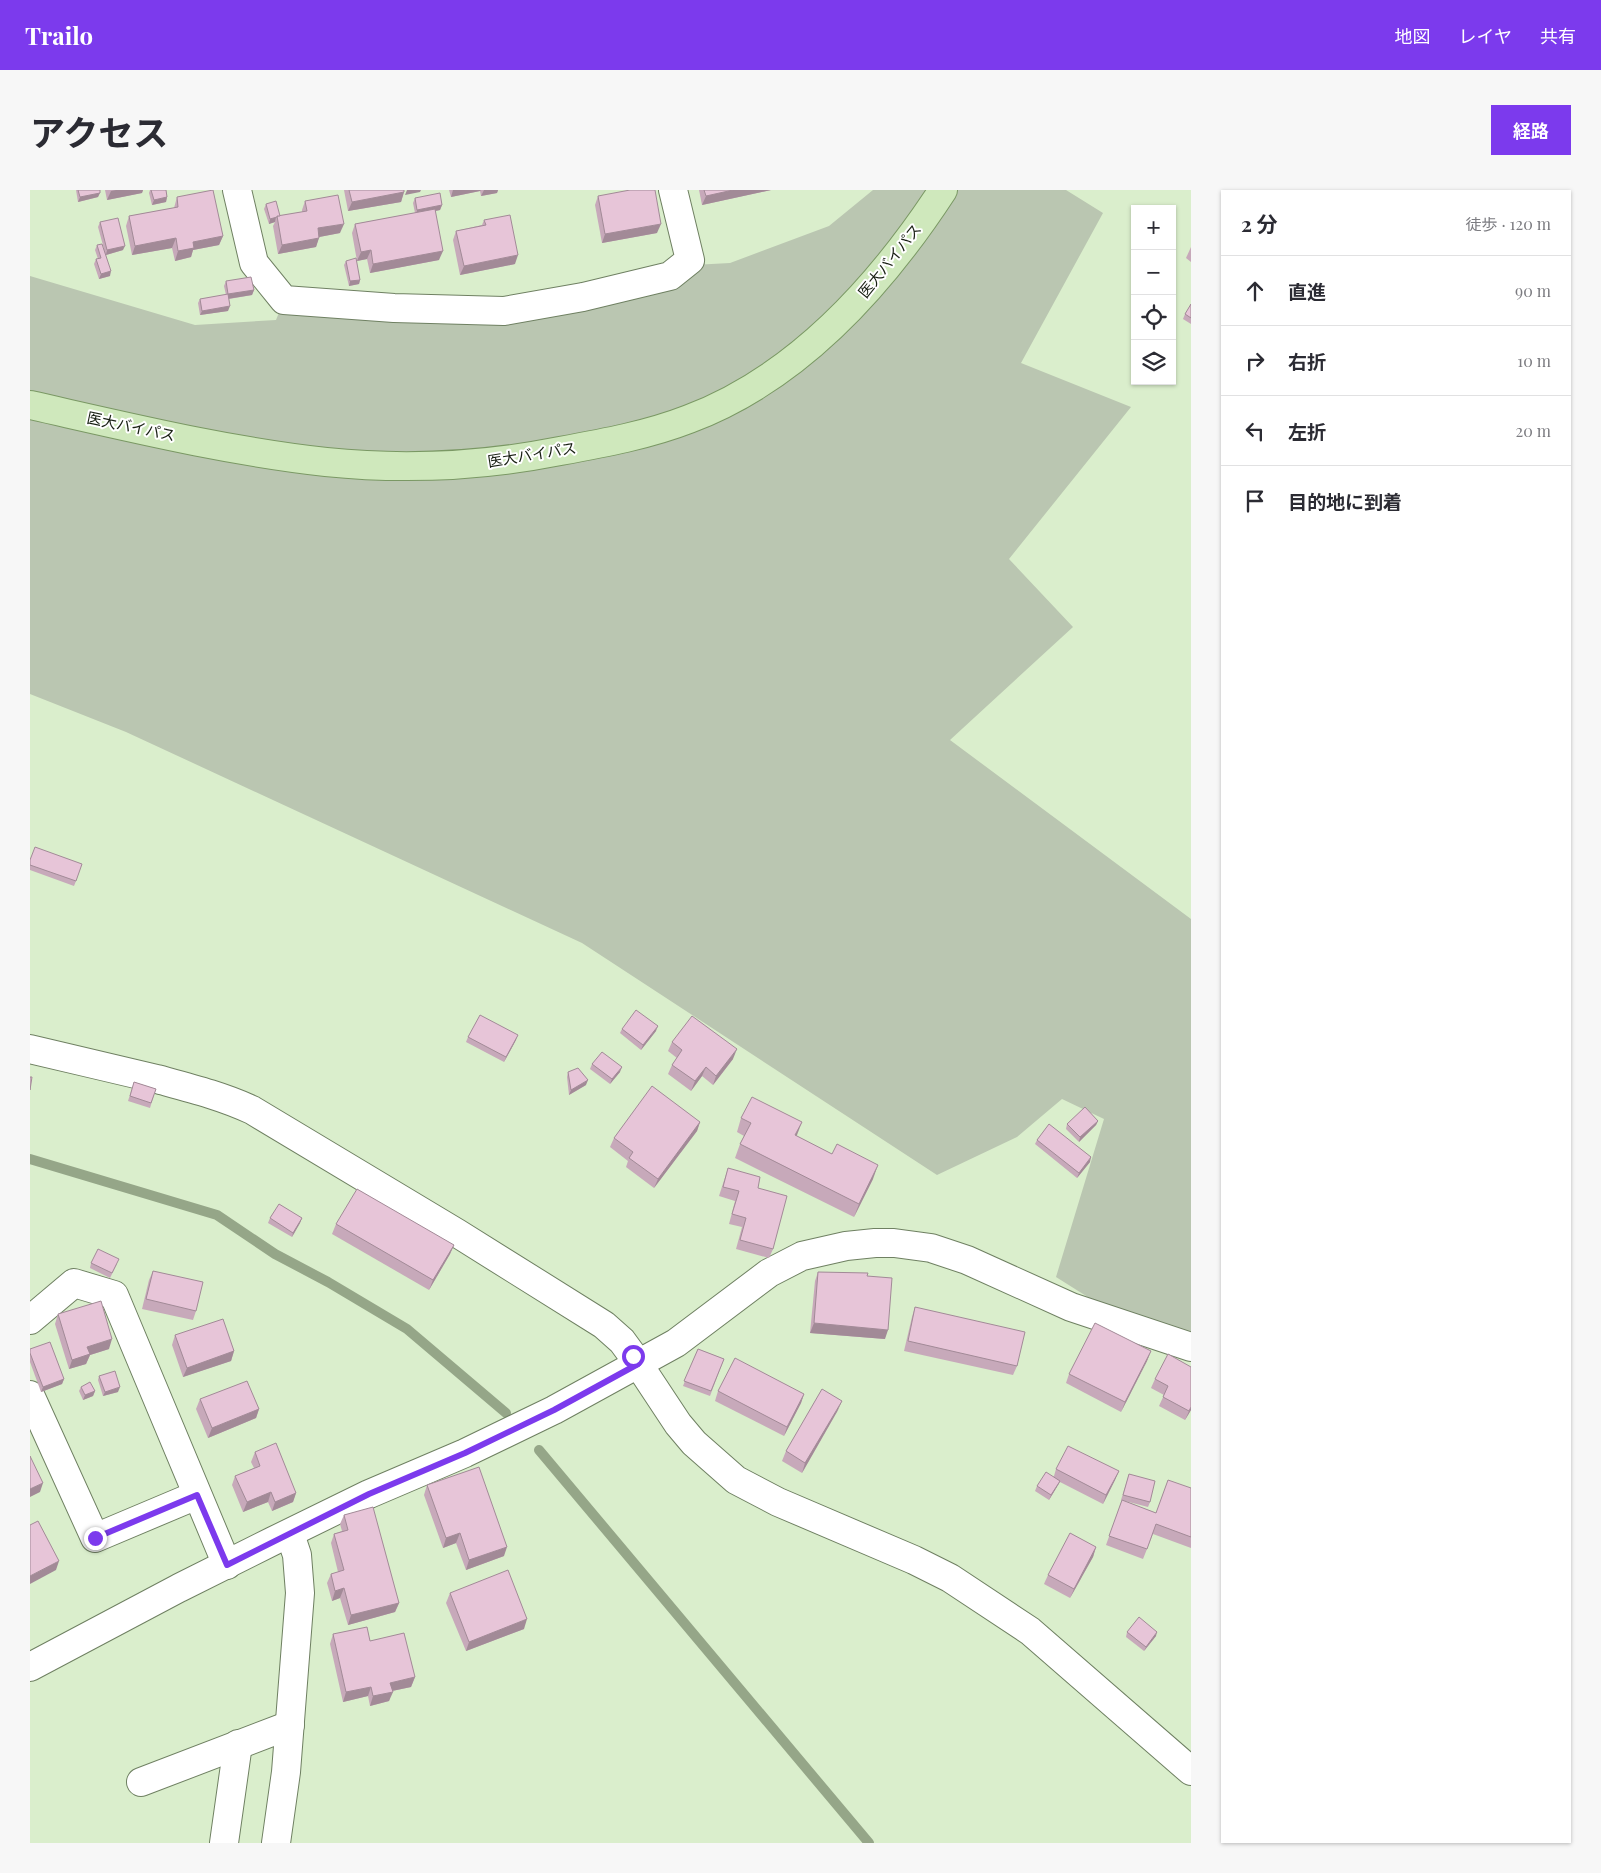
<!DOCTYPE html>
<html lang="ja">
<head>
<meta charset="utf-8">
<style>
  body { margin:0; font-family:"Playfair Display","Noto Sans JP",serif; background:#f7f7f7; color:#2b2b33 }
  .controls { position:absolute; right:15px; top:15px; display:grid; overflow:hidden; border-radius:0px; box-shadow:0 1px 4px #0004 }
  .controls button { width:45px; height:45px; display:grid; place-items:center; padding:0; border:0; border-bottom:1px solid #e1e1e2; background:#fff; color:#2b2b33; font:25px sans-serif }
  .stop { position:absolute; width:15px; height:15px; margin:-11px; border:4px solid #7c3aed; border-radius:50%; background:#fff }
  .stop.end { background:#7c3aed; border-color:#fff; box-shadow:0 1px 5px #0008 }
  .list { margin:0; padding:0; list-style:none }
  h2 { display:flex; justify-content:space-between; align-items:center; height:65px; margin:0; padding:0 20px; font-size:21px }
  h2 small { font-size:16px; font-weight:400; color:#7c7c81 }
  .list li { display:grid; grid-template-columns:32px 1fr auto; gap:15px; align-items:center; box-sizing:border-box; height:70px; padding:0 20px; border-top:1px solid #e1e1e2 }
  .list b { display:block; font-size:19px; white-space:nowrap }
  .list em { font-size:16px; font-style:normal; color:#7c7c81 }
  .icon { flex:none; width:28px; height:28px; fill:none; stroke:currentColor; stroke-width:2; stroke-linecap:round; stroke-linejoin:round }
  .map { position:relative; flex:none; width:1161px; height:1653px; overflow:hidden; border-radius:0px }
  header { display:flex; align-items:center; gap:30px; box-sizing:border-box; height:70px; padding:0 25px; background:#7c3aed; color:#fff }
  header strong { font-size:24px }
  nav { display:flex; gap:28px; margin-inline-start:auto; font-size:18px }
  .intro { display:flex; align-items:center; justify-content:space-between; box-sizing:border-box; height:120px; padding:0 30px }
  h1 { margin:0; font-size:35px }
  .button { padding:12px 22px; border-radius:0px; background:#7c3aed; color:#fff; font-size:18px; font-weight:700 }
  main { display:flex; gap:30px; padding:0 30px }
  aside { flex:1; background:#fff; border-radius:0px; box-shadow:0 1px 4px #0004 }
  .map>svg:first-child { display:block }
  .green { fill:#bac6b1 }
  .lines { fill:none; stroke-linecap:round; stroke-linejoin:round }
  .stream { stroke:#95a688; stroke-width:10 }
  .minor-casing { stroke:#6f8062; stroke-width:30 }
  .major-casing { stroke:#7a9864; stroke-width:30 }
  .minor { stroke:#fff; stroke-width:28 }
  .major { stroke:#cfe8bc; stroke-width:28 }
  .wall { fill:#c7a9ba }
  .shaded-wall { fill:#a28a97 }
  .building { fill:#e7c5d8; stroke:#a28a97 }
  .route { stroke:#7c3aed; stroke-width:6 }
  .labels { text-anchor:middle; stroke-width:4; stroke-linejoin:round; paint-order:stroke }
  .street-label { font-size:15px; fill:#181f13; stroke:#fff }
</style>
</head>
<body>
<header>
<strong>Trailo</strong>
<nav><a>地図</a><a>レイヤ</a><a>共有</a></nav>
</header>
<div class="intro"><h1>アクセス</h1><a class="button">経路</a></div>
<main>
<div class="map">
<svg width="1161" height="1653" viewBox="0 0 1161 1653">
  <rect width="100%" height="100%" fill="#daeecc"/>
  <path class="green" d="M843 0H1036L1073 23 991 173 1101 217 979 369 1043 437 920 550 1161 729V1172L1026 1087 1074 929 1032 909 987 947 907 985 552 753 96 542 0 504V86L165 135 246 130 254 110 477 129 663 75 700 73 799 36Z"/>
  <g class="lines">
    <g class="stream">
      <path d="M0 969 187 1025 245 1064 298 1092 377 1139 476 1223"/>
      <path d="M509 1260 839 1653"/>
    </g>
    <defs>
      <g id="minor">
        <path d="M207 0 224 73 254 110 364 118 474 121 553 107 640 86 660 70 643 0"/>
        <path d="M0 859C42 869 85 879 127 889 160 898 192 906 222 920L427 1043 574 1135 592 1151 603 1166 648 1234 664 1253 706 1290 748 1312 884 1370 920 1388 1000 1441 1161 1581"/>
        <path d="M0 1130 44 1093 84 1105 197 1375"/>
        <path d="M0 1205 65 1348 167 1305"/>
        <path d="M0 1477 149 1398 243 1351 339 1304 435 1263 524 1220 646 1153 739 1083 772 1066 816 1056 845 1053H864L901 1058 937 1070 1041 1117 1161 1157"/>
        <path d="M111 1592 260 1535"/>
        <path d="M194 1653 208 1554"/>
        <path d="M246 1653 256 1582 270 1403 267 1365 260 1344"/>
      </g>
      <path id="major" d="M0 215C98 237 196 261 296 272 374 280 454 276 530 261 574 253 618 245 659 229 768 188 851 95 913 0"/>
    </defs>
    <use href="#minor" class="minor-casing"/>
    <use href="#major" class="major-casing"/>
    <use href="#minor" class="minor"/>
    <use href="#major" class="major"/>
  </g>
  <g class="wall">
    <path d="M46 0H70L68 7 48 12Z"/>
    <path d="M75 0H113L112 3 77 10Z"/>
    <path d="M120 0H136L137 7 136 12 122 15 119 3Z"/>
    <path d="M314 0H374V2L371 12 318 21Z"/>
    <path d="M419 0H468L467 3 451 6 450 1 421 7Z"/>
    <path d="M669 0H741L672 15Z"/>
    <path d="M568 6 627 43 572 53 565 15Z"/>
    <path d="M147 7 193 46 189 55 163 60 161 67 145 71 142 58 102 65 96 36 99 26 144 18Z"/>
    <path d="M385 8 412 15 410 20 405 21 409 70 340 83 337 69 327 71 322 43 325 34 385 23 383 13Z"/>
    <path d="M275 11 310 43 289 47 286 57 248 64 243 36 245 32 239 34 234 19 236 14 250 26 272 22V20Z"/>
    <path d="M454 30 485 74 430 85 423 50 426 41 452 35Z"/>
    <path d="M70 32 93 60 76 65 80 86 69 89 64 74 66 69H68L65 60 67 55 74 59 68 37Z"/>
    <path d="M1161 57V72L1156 68Z"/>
    <path d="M316 71 330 90 329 94 319 96 314 75Z"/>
    <path d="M196 91 224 100 222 105 199 109 198 121 170 125 168 113 170 109 196 105 194 96Z"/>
    <path d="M1161 114V134L1153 129 1155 124Z"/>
    <path d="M0 670 46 691 44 696 0 680Z"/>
    <path d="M592 839 626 841 611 860 590 843Z"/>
    <path d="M438 847 486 850 474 872 436 852Z"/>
    <path d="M642 852 703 869 683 895 672 886 661 901 638 884 642 875 647 868 638 861Z"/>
    <path d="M562 874 590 882 580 894 560 879Z"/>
    <path d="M538 882 556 895 539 905 537 887Z"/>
    <path d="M104 892 126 899 120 918 98 911Z"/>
    <path d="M711 928 766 946 802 964 843 989 824 1027 705 968 710 954 714 946 707 942Z"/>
    <path d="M1068 931 1066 935 1049 952 1036 939 1037 934Z"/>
    <path d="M670 932 667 941 624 998 596 977 598 971 580 957 584 948Z"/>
    <path d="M1007 950 1060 972 1047 988 1005 954Z"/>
    <path d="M698 978 728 998 743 1059 739 1068 706 1059 712 1037 699 1034 705 1011 689 1006Z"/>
    <path d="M240 1028H272L270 1033 262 1047 238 1033Z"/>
    <path d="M306 1034 424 1055 420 1064 399 1100 302 1044Z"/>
    <path d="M61 1073 87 1074 80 1088 60 1078Z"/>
    <path d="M123 1081 166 1121 163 1130 112 1119 119 1090Z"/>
    <path d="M788 1082 837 1086 855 1149 780 1143 785 1091Z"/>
    <path d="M885 1117 987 1176 983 1185 874 1161 882 1127Z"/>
    <path d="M28 1124 79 1159 60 1165 56 1174 39 1179 25 1134Z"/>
    <path d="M145 1145 204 1161 201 1171 153 1187 142 1155Z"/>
    <path d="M0 1159 34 1189 32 1194 11 1202 0 1172Z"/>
    <path d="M668 1159 694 1169 680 1206 653 1196Z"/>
    <path d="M1121 1161 1117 1171 1091 1222 1036 1193 1039 1184Z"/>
    <path d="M1161 1177V1220L1155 1230 1129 1216 1134 1205 1121 1198 1125 1189Z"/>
    <path d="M69 1186 88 1202 73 1206 68 1190Z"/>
    <path d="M51 1197 65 1201 63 1206 53 1210 49 1201Z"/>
    <path d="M688 1201 774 1204 771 1213 754 1246 685 1211Z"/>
    <path d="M170 1209 229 1219 226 1228 178 1248 166 1219Z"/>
    <path d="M808 1220 772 1283 752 1271 756 1261Z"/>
    <path d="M225 1262 266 1303 263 1312 242 1321 238 1312 213 1322 202 1295 205 1286 224 1278 221 1272Z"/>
    <path d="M1026 1279 1089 1281 1085 1290 1073 1314 1030 1292 1019 1310 1005 1301 1007 1296 1024 1286Z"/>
    <path d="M1099 1284 1120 1312 1118 1317 1091 1310Z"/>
    <path d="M397 1295 474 1366 436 1380 426 1353 413 1358 394 1305Z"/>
    <path d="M1161 1298V1358L1123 1344 1113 1369 1076 1355 1092 1310 1126 1323Z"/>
    <path d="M314 1325 369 1413 365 1422 318 1435 310 1408 302 1411 297 1393 301 1384 308 1382 301 1353 304 1344 312 1341 310 1334Z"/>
    <path d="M1066 1357 1063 1367 1040 1408 1014 1394 1018 1385Z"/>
    <path d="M420 1403 494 1439 436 1461 416 1413Z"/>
    <path d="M1097 1442 1126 1446 1114 1461 1096 1447Z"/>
    <path d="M303 1444 340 1451 385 1487 381 1497 362 1501 359 1511 340 1516 338 1506 313 1512 300 1454Z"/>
  </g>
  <g class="shaded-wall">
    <path d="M86 0H113L112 3 77 10 81 1Z"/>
    <path d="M377 0H391L390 2 375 5Z"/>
    <path d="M423 0H451L450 1 421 7Z"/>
    <path d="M454 0H468L467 3 451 6Z"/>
    <path d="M703 0H741L672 15 676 6Z"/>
    <path d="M374 2 371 12 318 21 322 12Z"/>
    <path d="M70 3 68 7 48 12 50 7Z"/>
    <path d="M137 7 136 12 122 15 124 10Z"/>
    <path d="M412 15 410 20 386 25 387 20Z"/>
    <path d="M246 27 245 32 239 34 240 29Z"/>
    <path d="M314 34 310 43 284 48 288 38Z"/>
    <path d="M631 34 627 43 572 53 575 44Z"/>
    <path d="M193 46 189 55 163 60 161 67 145 71 148 61 163 52Z"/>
    <path d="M146 48 142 58 102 65 105 56Z"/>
    <path d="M289 48 286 57 248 64 252 55Z"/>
    <path d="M95 56 93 60 76 65 77 60Z"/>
    <path d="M341 60 337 69 327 71 331 62Z"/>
    <path d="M413 61 409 70 340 83 343 74Z"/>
    <path d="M488 65 485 74 430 85 434 76Z"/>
    <path d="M81 81 80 86 69 89 71 84Z"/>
    <path d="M330 90 329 94 319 96 320 91Z"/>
    <path d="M224 100 222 105 197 109 198 104Z"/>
    <path d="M200 116 198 121 170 125 172 121Z"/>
    <path d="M628 836 626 841 611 860 613 855Z"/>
    <path d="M488 845 486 850 474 872 476 867Z"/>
    <path d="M707 859 703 869 683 895 686 886Z"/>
    <path d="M592 877 590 882 580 894 582 889Z"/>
    <path d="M676 877 672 886 661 901 665 891Z"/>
    <path d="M558 890 556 895 539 905 541 900Z"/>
    <path d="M1068 931 1066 935 1049 952 1050 947Z"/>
    <path d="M670 932 667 941 624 998 628 989Z"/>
    <path d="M772 932 767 945 760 959 765 945Z"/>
    <path d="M1061 967 1060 972 1047 988 1049 983Z"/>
    <path d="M848 975 843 989 824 1027 829 1014Z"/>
    <path d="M272 1028 270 1033 262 1047 263 1043Z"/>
    <path d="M424 1055 420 1064 399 1100 403 1090Z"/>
    <path d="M784 1133 858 1140 855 1149 780 1143Z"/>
    <path d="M82 1149 79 1159 60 1165 56 1174 39 1179 42 1170 57 1157Z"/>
    <path d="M204 1161 201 1171 153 1187 157 1178Z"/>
    <path d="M1121 1161 1117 1171 1091 1222 1095 1212Z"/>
    <path d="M34 1189 32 1194 11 1202 13 1197Z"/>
    <path d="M90 1197 88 1202 73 1206 75 1202Z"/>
    <path d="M65 1201 63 1206 53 1210 55 1205Z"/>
    <path d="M774 1204 771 1213 754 1246 757 1237Z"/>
    <path d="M812 1211 808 1220 772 1283 775 1273Z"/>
    <path d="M1161 1217V1220L1155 1230 1159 1221Z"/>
    <path d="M229 1219 226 1228 178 1248 182 1238Z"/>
    <path d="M1089 1281 1085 1290 1073 1314 1076 1305Z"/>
    <path d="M1030 1291 1028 1295 1019 1310 1021 1305Z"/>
    <path d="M13 1293 10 1302 0 1307V1299Z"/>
    <path d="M241 1302 238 1312 213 1322 217 1312Z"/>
    <path d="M266 1303 263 1312 242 1321 245 1312Z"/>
    <path d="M430 1343 426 1353 413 1358 416 1348Z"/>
    <path d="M477 1357 474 1366 436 1380 439 1370Z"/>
    <path d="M1066 1357 1063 1367 1040 1408 1044 1399Z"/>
    <path d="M29 1371 26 1380 0 1394V1386Z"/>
    <path d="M314 1398 310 1408 302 1411 305 1401Z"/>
    <path d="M369 1413 365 1422 318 1435 321 1425Z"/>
    <path d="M497 1429 494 1439 436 1461 439 1452Z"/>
    <path d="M1127 1442 1126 1446 1114 1461 1116 1457Z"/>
    <path d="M385 1487 381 1497 357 1502 360 1493Z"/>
    <path d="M341 1497 338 1506 313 1512 316 1502Z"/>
    <path d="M363 1502 359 1511 340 1516 343 1506Z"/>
  </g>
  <g class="building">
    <path d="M48 0H70V3L50 7Z"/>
    <path d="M121 0H136L137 7 124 10Z"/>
    <path d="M183 0 193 46 163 52 164 58 148 61 146 48 105 56 99 26 148 17 147 7Z"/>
    <path d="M319 0H374V2L322 12Z"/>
    <path d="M600 0H625L631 34 575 44 568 6Z"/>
    <path d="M674 0H703L676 6Z"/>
    <path d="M410 3 412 15 387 20 385 8Z"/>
    <path d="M308 5 314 34 288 38 289 48 252 55 247 26 277 21 275 11Z"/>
    <path d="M246 11 250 26H247V27L240 29 236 14Z"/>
    <path d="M405 19 413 61 343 74 341 60 331 62 325 34Z"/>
    <path d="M480 25 488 65 434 76 426 41 456 35 454 30Z"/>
    <path d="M88 28 95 56 77 60 70 32Z"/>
    <path d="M72 54 81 81 71 84 66 69 71 68 67 55Z"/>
    <path d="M326 68 330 90 320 91 316 71Z"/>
    <path d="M221 87 224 100 198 104 200 116 172 121 170 109 198 104 196 91Z"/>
    <path d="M1161 114V128L1155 124Z"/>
    <path d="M5 657 52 674 46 691 0 675V670Z"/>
    <path d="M606 820 628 836 613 855 592 839Z"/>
    <path d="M450 825 488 845 476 867 438 847Z"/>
    <path d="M662 826 707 859 686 886 676 877 665 891 642 875 652 860 642 852Z"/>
    <path d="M572 862 592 877 582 889 562 874Z"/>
    <path d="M548 878 558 890 541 900 538 882Z"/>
    <path d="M0 887H2L0 900Z"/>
    <path d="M104 892 126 899 121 913 100 906Z"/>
    <path d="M622 896 670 932 628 989 599 968 603 962 584 948Z"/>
    <path d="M722 907 772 932 765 945 802 964 807 954 848 975 829 1014 710 954 721 933 711 928Z"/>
    <path d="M1055 917 1068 931 1050 947 1037 934Z"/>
    <path d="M1019 934 1061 967 1049 983 1007 950Z"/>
    <path d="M698 978 730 987 728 998 757 1006 743 1059 710 1050 716 1028 702 1024 709 1001 693 997Z"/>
    <path d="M327 999 424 1055 403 1090 306 1034Z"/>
    <path d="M249 1014 272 1028 263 1043 240 1028Z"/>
    <path d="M68 1059 89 1069 82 1083 61 1073Z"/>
    <path d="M123 1081 173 1092 166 1121 116 1109Z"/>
    <path d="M788 1082 838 1083 837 1086 862 1088 858 1140 784 1133Z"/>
    <path d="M71 1111 82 1149 57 1157 60 1164 42 1170 28 1124Z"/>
    <path d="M885 1117 995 1142 987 1176 878 1151Z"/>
    <path d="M193 1129 204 1161 157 1178 145 1145Z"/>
    <path d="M1065 1133 1121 1161 1095 1212 1039 1184Z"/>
    <path d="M20 1152 34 1189 13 1197 0 1163V1159Z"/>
    <path d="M668 1159 694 1169 681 1201 654 1191Z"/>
    <path d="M1138 1164 1161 1177V1217L1159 1221 1133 1207 1138 1196 1125 1189Z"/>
    <path d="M705 1168 774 1204 757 1237 688 1201Z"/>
    <path d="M85 1181 90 1197 75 1202 69 1186Z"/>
    <path d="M217 1191 229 1219 182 1238 170 1209Z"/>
    <path d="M60 1192 65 1201 55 1205 51 1197Z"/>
    <path d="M792 1199 812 1211 775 1273 756 1261Z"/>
    <path d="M246 1253 266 1303 245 1312 241 1302 217 1312 205 1286 230 1276 225 1262Z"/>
    <path d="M1038 1256 1089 1281 1076 1305 1026 1279Z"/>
    <path d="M0 1266 13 1293 0 1299Z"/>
    <path d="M449 1277 477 1357 439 1370 430 1343 416 1348 397 1295Z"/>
    <path d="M1016 1282 1030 1291 1021 1305 1007 1296Z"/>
    <path d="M1099 1284 1125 1291 1120 1312 1093 1305Z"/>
    <path d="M1138 1290 1161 1298V1347L1126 1334 1117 1359 1079 1346 1092 1310 1126 1323Z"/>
    <path d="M343 1317 369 1413 321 1425 314 1398 305 1401 301 1384 314 1380 304 1344 318 1340 314 1325Z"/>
    <path d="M8 1331 29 1371 0 1386V1335Z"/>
    <path d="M1040 1343 1066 1357 1044 1399 1018 1385Z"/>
    <path d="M478 1380 497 1429 439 1452 420 1403Z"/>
    <path d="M1109 1427 1127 1442 1116 1457 1097 1442Z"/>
    <path d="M337 1437 340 1451 374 1443 385 1487 360 1493 363 1502 343 1506 341 1497 316 1502 303 1444Z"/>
  </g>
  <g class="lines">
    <path class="route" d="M65 1348 167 1305 197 1375 339 1304 435 1263 524 1220 608 1174 603 1166"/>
  </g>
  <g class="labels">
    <g class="street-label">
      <text transform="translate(860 71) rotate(-51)" y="5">医大バイパス</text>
      <text transform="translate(101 237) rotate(12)" y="5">医大バイパス</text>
      <text transform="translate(502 265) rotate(-9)" y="5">医大バイパス</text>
    </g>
  </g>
</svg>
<div class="controls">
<button>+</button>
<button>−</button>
<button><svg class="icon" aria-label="locate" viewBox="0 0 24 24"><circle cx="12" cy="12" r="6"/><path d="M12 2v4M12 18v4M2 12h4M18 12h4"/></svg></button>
<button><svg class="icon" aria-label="layers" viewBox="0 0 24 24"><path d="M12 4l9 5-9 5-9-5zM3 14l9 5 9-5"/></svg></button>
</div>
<div class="stop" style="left:603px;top:1166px"></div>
<div class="stop end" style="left:65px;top:1348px"></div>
</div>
<aside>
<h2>2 分<small>徒歩 · 120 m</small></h2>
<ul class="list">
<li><svg class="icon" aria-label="ahead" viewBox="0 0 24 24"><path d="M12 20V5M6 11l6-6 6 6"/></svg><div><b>直進</b></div><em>90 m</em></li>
<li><svg class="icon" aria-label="right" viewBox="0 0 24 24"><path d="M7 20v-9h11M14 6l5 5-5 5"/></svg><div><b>右折</b></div><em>10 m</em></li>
<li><svg class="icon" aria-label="left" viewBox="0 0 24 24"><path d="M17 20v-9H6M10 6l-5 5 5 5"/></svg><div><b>左折</b></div><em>20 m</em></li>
<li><svg class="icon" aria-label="arrive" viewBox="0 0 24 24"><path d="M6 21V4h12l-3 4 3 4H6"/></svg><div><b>目的地に到着</b></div></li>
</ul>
</aside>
</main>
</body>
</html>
